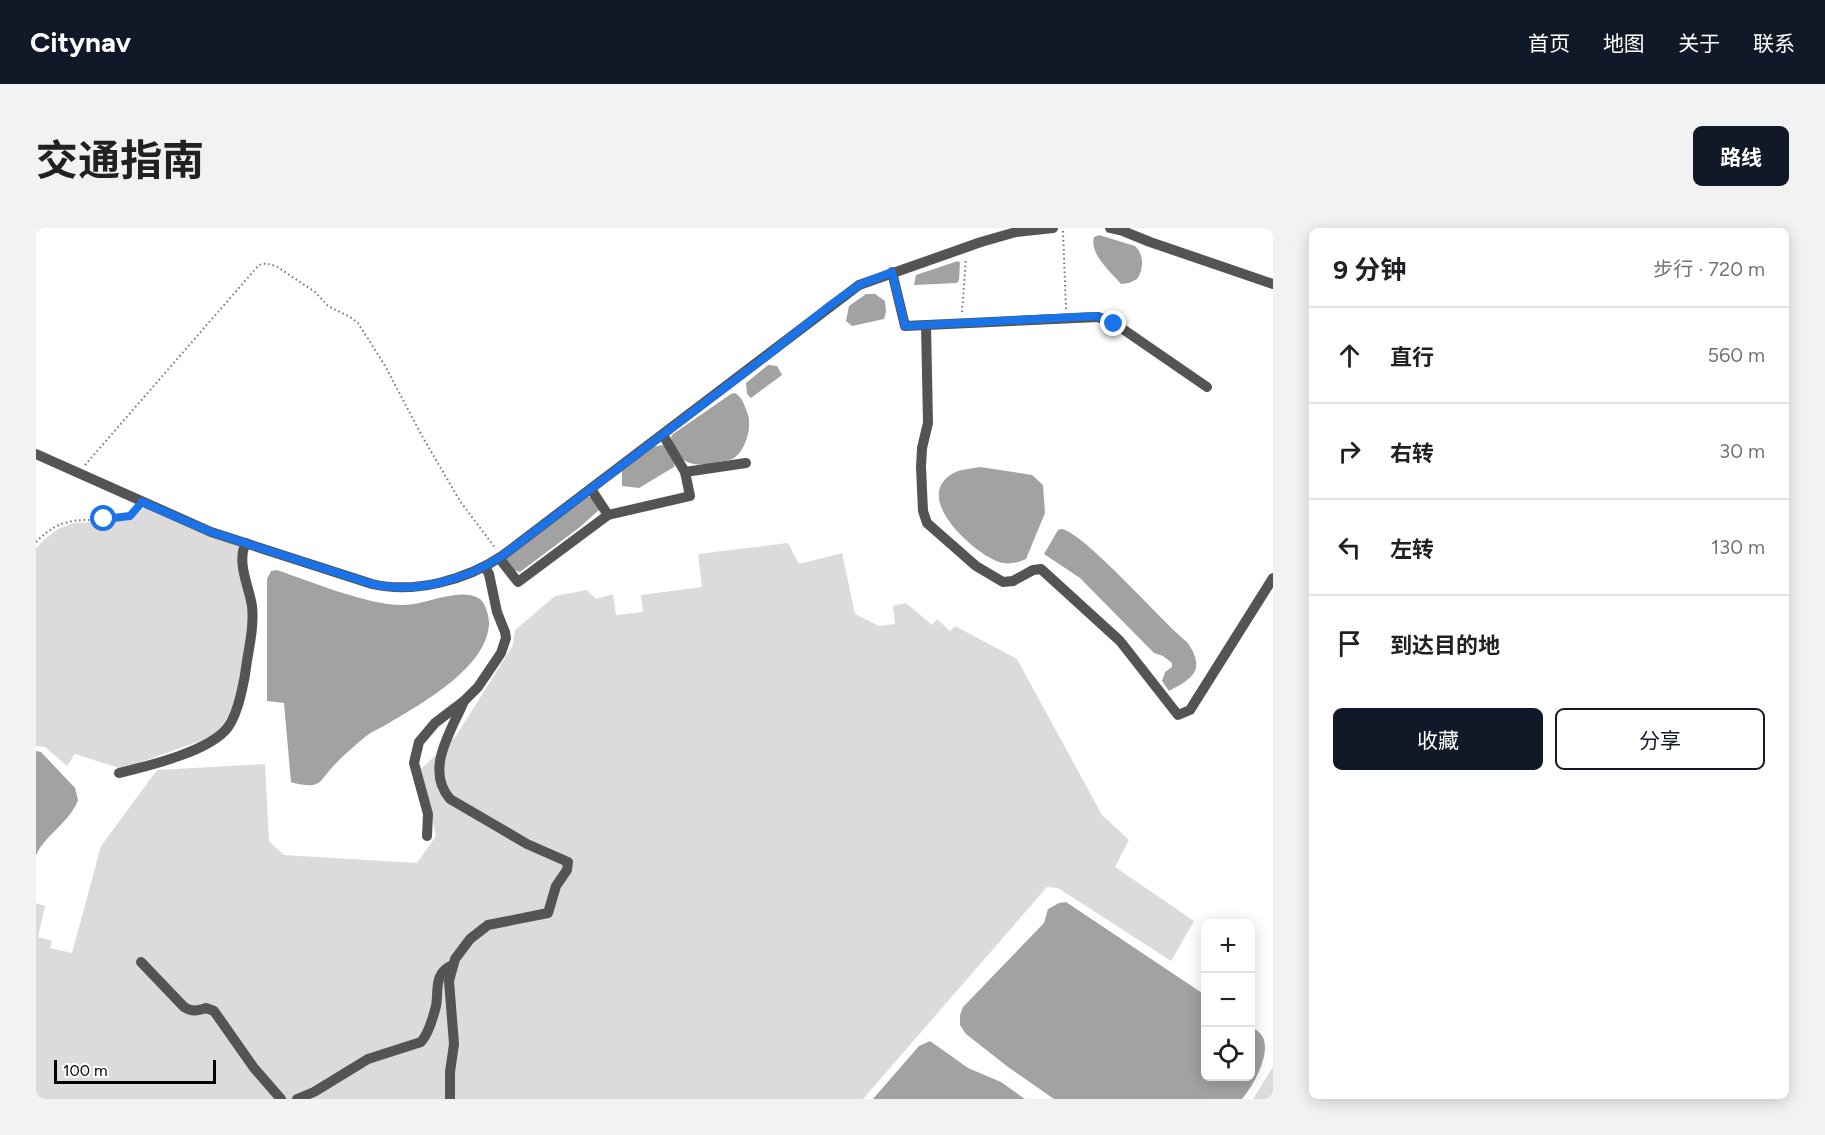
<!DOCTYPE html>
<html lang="zh">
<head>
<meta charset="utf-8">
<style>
  body { margin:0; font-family:Figtree,"Noto Sans SC",sans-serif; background:#f2f2f2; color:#202124 }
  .controls { position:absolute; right:18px; bottom:18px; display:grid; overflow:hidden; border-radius:9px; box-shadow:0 3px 15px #0003 }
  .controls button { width:54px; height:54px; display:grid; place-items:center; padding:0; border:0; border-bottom:2px solid #e0e0e0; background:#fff; color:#202124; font:30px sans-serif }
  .scale { position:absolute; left:18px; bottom:15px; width:162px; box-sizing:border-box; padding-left:6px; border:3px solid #000; border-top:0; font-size:16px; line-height:21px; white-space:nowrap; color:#000; -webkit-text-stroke:4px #fff; paint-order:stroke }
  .stop { position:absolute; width:18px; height:18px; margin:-14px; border:4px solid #1a73e8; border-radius:50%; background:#fff }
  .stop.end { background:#1a73e8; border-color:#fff; box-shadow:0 2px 6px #0008 }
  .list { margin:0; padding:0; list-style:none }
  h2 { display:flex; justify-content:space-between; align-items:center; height:78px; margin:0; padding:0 24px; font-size:26px }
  h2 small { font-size:20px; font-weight:400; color:#757577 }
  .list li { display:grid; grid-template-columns:39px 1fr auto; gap:18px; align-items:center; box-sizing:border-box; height:96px; padding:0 24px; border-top:2px solid #e0e0e0 }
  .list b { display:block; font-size:22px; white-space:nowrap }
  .list em { font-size:20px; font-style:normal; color:#757577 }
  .actions { display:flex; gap:12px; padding:18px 24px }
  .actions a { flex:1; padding:14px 0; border:2px solid #111827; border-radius:9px; text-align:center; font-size:21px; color:#111827 }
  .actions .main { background:#111827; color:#fff }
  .icon { flex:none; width:33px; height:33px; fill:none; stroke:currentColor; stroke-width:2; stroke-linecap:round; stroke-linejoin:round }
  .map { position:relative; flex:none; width:1237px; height:871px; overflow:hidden; border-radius:9px }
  header { display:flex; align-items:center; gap:36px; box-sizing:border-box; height:84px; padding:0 30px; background:#111827; color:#fff }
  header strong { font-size:28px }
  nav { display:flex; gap:33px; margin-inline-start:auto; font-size:21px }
  .intro { display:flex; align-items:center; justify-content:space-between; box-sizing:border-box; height:144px; padding:0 36px }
  h1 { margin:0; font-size:42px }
  .button { padding:15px 27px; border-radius:9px; background:#111827; color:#fff; font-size:21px; font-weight:700 }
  main { display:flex; gap:36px; padding:0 36px }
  aside { flex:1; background:#fff; border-radius:9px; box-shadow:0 3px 15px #0003 }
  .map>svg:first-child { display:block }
  .green { fill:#dbdbdb }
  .water { fill:#a2a2a2 }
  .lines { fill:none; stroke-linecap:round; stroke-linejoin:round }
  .path { stroke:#767676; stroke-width:2; stroke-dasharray:1.5 3; stroke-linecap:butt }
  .minor { stroke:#545454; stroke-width:10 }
  .route { stroke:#1a73e8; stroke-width:8 }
</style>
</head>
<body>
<header>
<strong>Citynav</strong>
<nav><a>首页</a><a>地图</a><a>关于</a><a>联系</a></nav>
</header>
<div class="intro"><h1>交通指南</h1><a class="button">路线</a></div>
<main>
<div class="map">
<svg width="1237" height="871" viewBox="0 0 1237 871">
  <rect width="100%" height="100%" fill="#fff"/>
  <g class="green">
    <path d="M109 279 204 316C207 338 211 359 212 381 213 414 203 486 178 508L86 541 39 526 31 538 9 519 0 518V320L9 311 22 301 38 295 93 292Z"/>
    <path d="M752 315 763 336 806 325 819 386 843 398 859 396 857 378 870 375 896 397 901 391 914 403 919 398 981 431 1066 587 1093 612 1079 639 1158 693 1135 733 1022 660 1011 659 827 871H0V675L9 678 2 709 16 713 14 720 36 725 65 618 121 542 229 536 233 613 248 627 381 635 400 608 385 541 420 508 477 417 479 402 519 368 551 362 560 371 577 366 580 387 607 384 605 367 666 359 662 326Z"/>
    <path d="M1237 839V871H1217Z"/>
  </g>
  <g class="water">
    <path d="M1063 7 1099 18C1108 26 1108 41 1101 51L1093 55 1085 56C1075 44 1053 26 1058 9Z"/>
    <path d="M922 33 924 35 923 52 921 55 878 57 880 47Z"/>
    <path d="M830 66H839L849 73 850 84 848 91 816 98 810 93 813 78Z"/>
    <path d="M732 137 741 138 746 147 715 170 711 166 710 155Z"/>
    <path d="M699 165C706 169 708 176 711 184 717 197 710 222 698 230 693 233 685 233 679 235 656 240 639 234 635 209L637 206 695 166Z"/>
    <path d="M626 217 629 218 639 235 638 239 603 260 586 258V243L617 219Z"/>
    <path d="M944 239 996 247 1007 257 1009 285 990 331C982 335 971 337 963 334 939 326 879 273 913 248 921 241 934 241 944 239Z"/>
    <path d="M552 269H555L564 281 544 299 484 344 478 342 469 333 471 330Z"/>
    <path d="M1025 301C1046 302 1128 396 1151 414 1170 441 1158 450 1133 463L1126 453 1129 444 1136 439V435L1127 428 1118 425 1044 350 1008 326 1022 302Z"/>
    <path d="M241 342C276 354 334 378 368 377 389 377 425 358 444 371 450 376 453 389 453 396 451 439 387 475 353 495 345 500 336 503 329 509 317 519 303 531 293 543 289 547 286 554 280 556 274 559 264 556 258 555L255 554 248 475 231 473V351L235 343Z"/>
    <path d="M0 523 5 524 39 560 42 572C34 594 10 606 0 627Z"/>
    <path d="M1030 674 1169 767 1170 848H1214L1215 798C1220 802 1226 805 1228 812 1233 830 1217 858 1206 871H1018L972 839 930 806 924 797V787L927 779 1008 695 1012 681 1023 675Z"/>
    <path d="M894 813 932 840 965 854 989 871H837L883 818Z"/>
  </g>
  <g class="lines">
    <g class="path">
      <path d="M1027 3 1030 81"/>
      <path d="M926 84 930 30"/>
      <path d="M49 237 222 38C228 34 233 36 240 38L279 64 292 78 314 89 322 95 348 136 386 208 424 273 460 321"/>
      <path d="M0 314C9 305 19 297 32 294 53 288 85 299 101 281"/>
    </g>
    <g class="minor">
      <path d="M1074 0 1087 3 1114 14 1237 56"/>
      <path d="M856 44 869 98 1062 89 1078 95 1171 159"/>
      <path d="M890 97 892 195 886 220 885 239 887 283 891 295 940 338 967 354 977 353 997 342 1005 341 1084 413 1142 487 1154 482 1237 350"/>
      <path d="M0 226 175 304 336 356C379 366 430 352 466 328L823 57 945 14 980 4 1017 0"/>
      <path d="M649 244 710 235"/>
      <path d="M572 287 654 268 649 244 627 207"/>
      <path d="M463 330 482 354 572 287 555 261"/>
      <path d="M83 545C112 538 175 523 192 499 203 484 209 450 211 433 214 415 218 396 216 378 213 358 200 334 210 315"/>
      <path d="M391 608 392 586 378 535 383 514 399 495 428 473 442 459 465 425 470 410 469 404 461 384 453 346 449 339"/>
      <path d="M105 734 148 779C156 784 161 783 170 780L178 783 218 840 245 871"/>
      <path d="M261 871 278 864 332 831 385 814C393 805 397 790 400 778 403 762 397 745 417 737"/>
      <path d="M414 871V844L418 816 413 753 419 731 434 711 452 697 512 685 520 658 531 642 532 634 491 616 414 571C388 541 416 502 428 473"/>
    </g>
  </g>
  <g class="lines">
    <path class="route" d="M68 291 94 288 106 274 175 304 336 356C379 366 429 352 466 328L728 130 796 76 823 57 856 44 869 98 1058 88 1067 90 1078 96"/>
  </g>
</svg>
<div class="controls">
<button>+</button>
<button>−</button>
<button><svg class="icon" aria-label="locate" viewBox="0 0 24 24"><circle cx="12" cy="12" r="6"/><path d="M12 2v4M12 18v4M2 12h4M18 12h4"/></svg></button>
</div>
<div class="scale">100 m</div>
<div class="stop" style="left:68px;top:291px"></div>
<div class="stop end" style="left:1078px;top:96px"></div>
</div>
<aside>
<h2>9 分钟<small>步行 · 720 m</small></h2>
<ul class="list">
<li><svg class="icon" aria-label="ahead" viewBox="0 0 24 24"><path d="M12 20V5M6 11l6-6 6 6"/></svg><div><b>直行</b></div><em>560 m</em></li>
<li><svg class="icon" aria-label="right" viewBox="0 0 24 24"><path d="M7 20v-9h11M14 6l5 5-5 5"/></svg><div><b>右转</b></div><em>30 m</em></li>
<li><svg class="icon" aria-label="left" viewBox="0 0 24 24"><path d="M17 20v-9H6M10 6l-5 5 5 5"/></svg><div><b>左转</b></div><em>130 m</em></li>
<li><svg class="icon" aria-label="arrive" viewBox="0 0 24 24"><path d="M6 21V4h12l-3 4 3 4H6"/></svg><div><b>到达目的地</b></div></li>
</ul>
<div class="actions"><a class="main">收藏</a><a>分享</a></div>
</aside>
</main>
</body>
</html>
